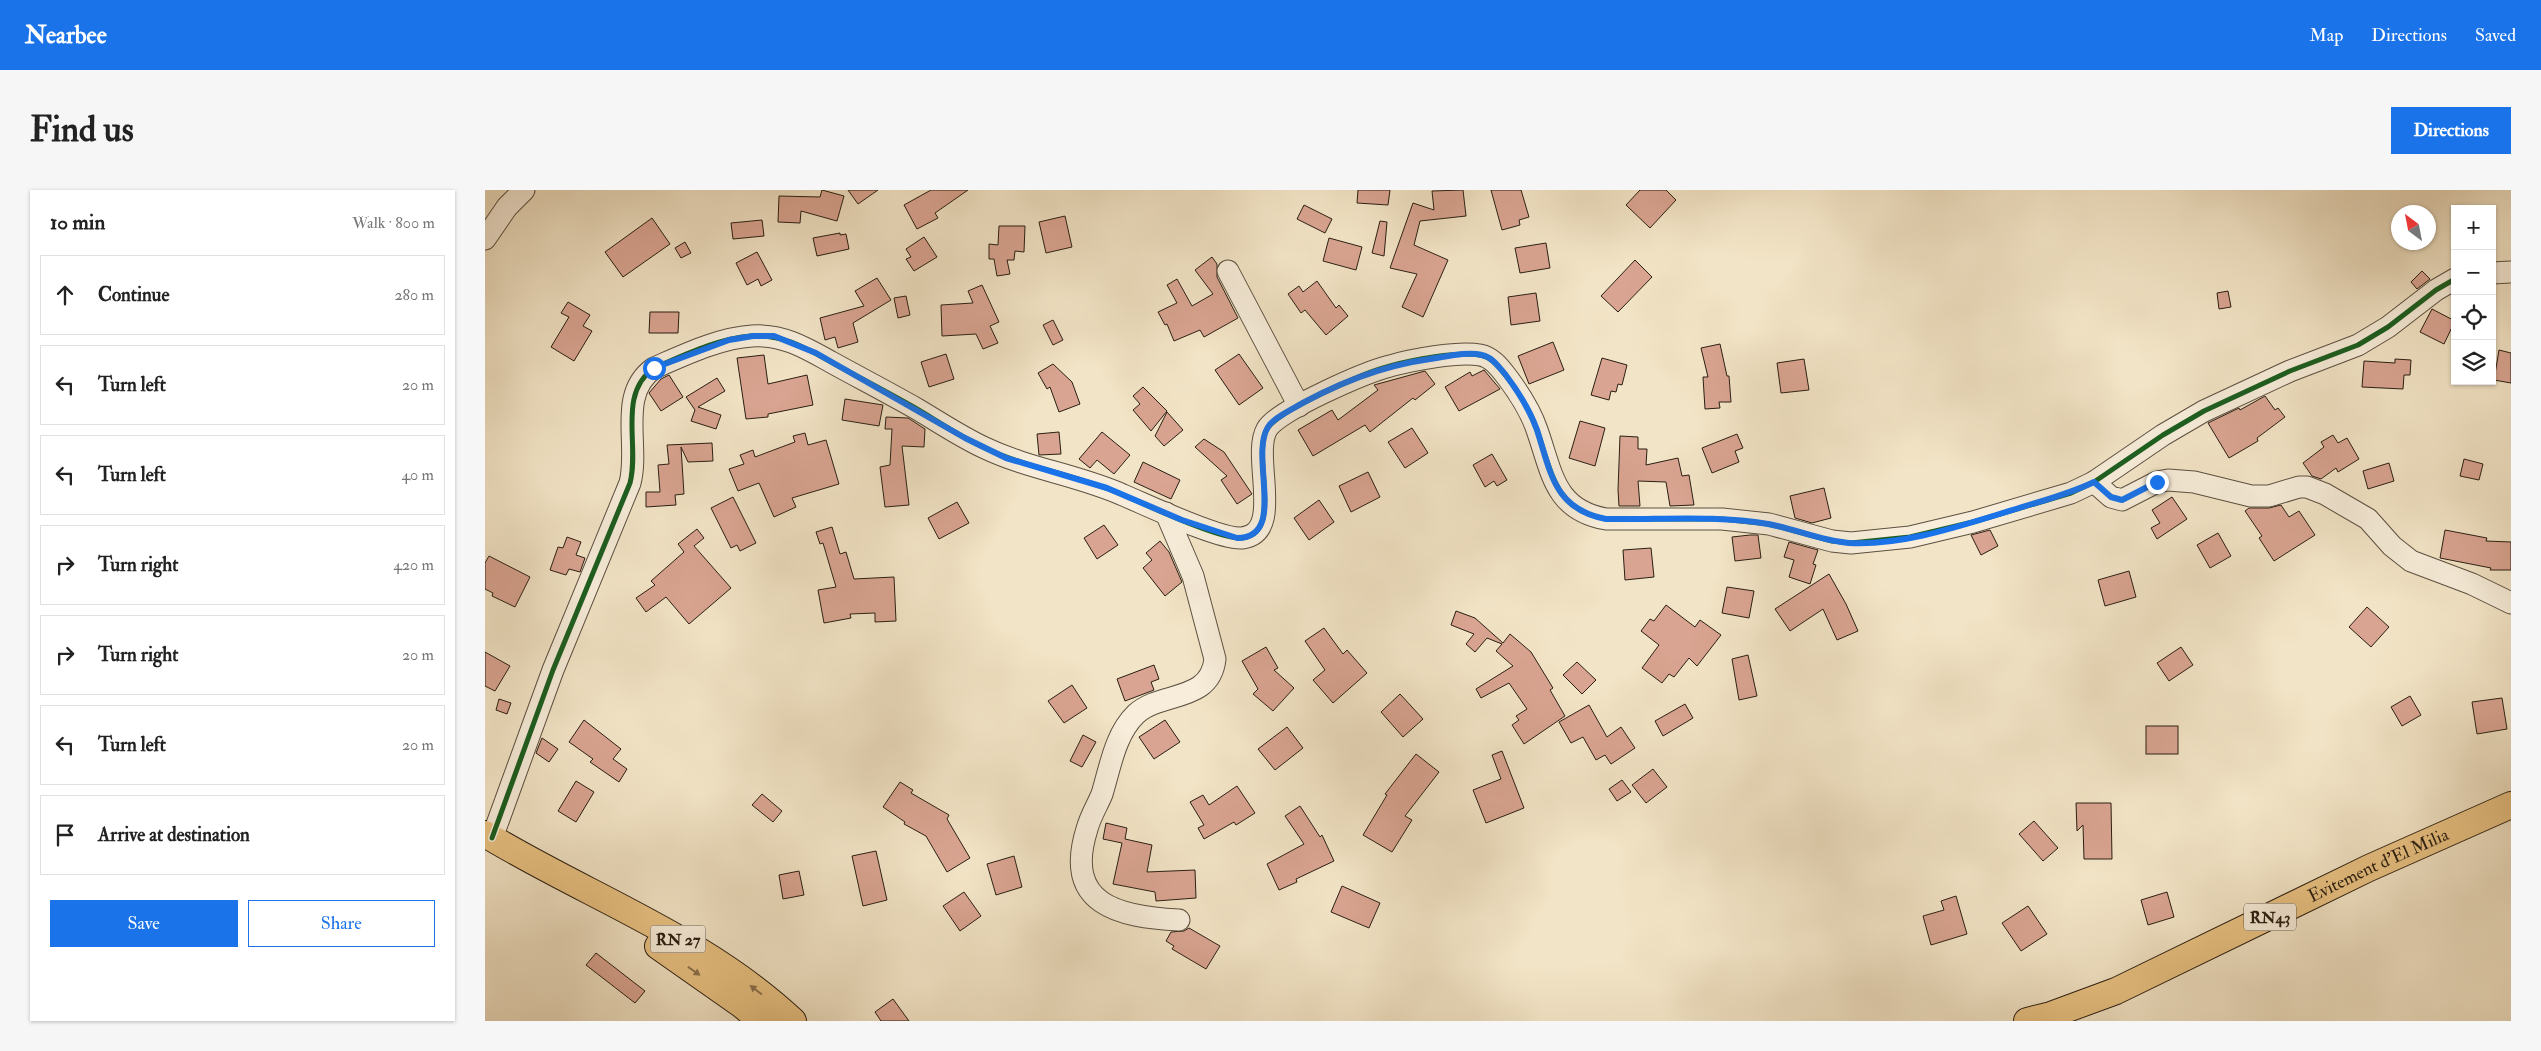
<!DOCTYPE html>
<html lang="en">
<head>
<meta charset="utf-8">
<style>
  body { margin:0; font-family:"IM FELL Double Pica",serif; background:#f6f6f6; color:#222 }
  .controls { position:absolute; right:15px; top:15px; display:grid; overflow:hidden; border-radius:0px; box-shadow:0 1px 4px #0004 }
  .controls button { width:45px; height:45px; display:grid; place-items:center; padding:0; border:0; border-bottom:1px solid #e0e0e0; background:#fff; color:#222; font:25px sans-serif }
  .compass { position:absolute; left:1906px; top:15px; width:45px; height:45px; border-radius:50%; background:#fff; box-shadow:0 1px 4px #0004; rotate:328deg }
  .stop { position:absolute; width:15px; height:15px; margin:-11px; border:4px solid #1a73e8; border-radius:50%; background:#fff }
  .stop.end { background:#1a73e8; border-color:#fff; box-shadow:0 1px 5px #0008 }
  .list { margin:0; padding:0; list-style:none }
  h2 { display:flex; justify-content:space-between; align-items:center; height:65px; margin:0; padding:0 20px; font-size:21px }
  h2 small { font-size:16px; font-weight:400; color:#767676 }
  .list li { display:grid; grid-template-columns:32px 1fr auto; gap:15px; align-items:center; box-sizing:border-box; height:80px; margin:0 10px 10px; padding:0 10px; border:1px solid #e0e0e0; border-radius:0px }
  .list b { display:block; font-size:19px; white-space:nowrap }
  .list em { font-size:16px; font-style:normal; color:#767676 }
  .actions { display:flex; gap:10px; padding:15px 20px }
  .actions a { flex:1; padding:11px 0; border:1px solid #1a73e8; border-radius:0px; text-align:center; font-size:18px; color:#1a73e8 }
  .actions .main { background:#1a73e8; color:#fff }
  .icon { flex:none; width:28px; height:28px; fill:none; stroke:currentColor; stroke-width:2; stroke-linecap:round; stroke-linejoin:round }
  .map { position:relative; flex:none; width:2026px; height:831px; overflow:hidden; border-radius:0px }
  header { display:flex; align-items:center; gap:30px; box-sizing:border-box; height:70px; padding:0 25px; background:#1a73e8; color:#fff }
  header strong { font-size:24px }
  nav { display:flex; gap:28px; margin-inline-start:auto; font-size:18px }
  .intro { display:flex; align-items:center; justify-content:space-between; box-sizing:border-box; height:120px; padding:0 30px }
  h1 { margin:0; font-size:35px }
  .button { padding:12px 22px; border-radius:0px; background:#1a73e8; color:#fff; font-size:18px; font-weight:700 }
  main { display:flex; gap:30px; padding:0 30px }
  aside { flex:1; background:#fff; border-radius:0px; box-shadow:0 1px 4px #0004 }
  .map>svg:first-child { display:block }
  .building { fill:#d9a491; stroke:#2a1f13 }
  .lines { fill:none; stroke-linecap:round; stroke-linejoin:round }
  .minor-casing { stroke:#5c5040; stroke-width:23 }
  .major-casing { stroke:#2a1f13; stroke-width:28 }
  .minor { stroke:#f7edda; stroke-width:21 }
  .major { stroke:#e9c283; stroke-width:26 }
  .cycleway-casing { stroke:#f7edda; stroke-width:8 }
  .cycleway { stroke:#1b5e20; stroke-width:5 }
  .oneway { fill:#8a704b }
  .route { stroke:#1a73e8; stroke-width:6 }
  .labels { text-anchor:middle; stroke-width:4; stroke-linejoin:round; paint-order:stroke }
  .shield { fill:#f7edda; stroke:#685d4f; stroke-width:1 }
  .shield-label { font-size:16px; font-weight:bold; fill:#2a1f13 }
  .street-label { font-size:18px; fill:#2a1f13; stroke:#f7edda }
</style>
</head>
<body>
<header>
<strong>Nearbee</strong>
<nav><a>Map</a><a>Directions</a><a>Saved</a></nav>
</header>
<div class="intro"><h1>Find us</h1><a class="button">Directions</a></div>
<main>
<aside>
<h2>10 min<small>Walk · 800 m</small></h2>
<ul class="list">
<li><svg class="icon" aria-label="ahead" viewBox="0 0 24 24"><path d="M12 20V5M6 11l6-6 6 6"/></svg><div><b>Continue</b></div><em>280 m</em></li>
<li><svg class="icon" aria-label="left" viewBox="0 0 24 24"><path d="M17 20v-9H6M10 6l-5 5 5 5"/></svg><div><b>Turn left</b></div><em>20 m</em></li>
<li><svg class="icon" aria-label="left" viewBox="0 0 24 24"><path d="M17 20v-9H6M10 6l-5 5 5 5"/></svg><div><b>Turn left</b></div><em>40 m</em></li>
<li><svg class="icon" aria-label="right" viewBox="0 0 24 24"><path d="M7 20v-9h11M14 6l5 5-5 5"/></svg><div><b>Turn right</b></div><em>420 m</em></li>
<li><svg class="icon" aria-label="right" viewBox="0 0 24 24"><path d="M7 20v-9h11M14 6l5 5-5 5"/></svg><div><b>Turn right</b></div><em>20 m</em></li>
<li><svg class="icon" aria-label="left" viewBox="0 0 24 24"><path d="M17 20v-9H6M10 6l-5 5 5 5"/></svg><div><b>Turn left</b></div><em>20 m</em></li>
<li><svg class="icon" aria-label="arrive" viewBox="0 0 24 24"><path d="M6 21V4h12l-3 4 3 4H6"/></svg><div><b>Arrive at destination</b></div></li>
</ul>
<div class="actions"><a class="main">Save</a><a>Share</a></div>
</aside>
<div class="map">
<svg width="2026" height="831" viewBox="0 0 2026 831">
  <rect width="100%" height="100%" fill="#f2e4c6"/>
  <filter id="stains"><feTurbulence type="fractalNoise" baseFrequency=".004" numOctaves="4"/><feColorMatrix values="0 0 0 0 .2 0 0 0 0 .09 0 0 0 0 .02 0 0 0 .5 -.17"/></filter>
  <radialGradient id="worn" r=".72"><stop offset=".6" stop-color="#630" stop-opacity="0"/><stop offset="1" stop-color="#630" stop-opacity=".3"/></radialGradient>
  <g class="building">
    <path d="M337 0 359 6 352 31 316 21 315 33 293 32 294 6 335 7Z"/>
    <path d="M363 0H393L373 14Z"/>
    <path d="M446 0H483L450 23 453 28 432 39 419 15Z"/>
    <path d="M873 0H905L903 15 872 13Z"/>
    <path d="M978 0 981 26 935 31 929 55 963 70 938 127 917 117 932 84 905 78 928 13 949 20 947 1Z"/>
    <path d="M1006 0H1036L1044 27 1034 30 1035 35 1017 40Z"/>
    <path d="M1155 0H1181L1191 10 1165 38 1141 15Z"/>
    <path d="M819 15 847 29 840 43 812 29Z"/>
    <path d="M580 26 587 57 561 63 554 32Z"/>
    <path d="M167 28 185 54 138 87 120 62Z"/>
    <path d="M277 30 279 46 248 49 246 33Z"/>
    <path d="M895 31 902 32 899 66 887 63Z"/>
    <path d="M514 36H540L539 62 530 61 529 70H522L525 84 512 86 509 69H504V54L513 55Z"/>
    <path d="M355 43V45L361 44 364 59 332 66 328 48Z"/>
    <path d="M439 47 452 67 429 81 421 69 426 67 421 59Z"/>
    <path d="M844 48 877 57 871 80 838 71Z"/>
    <path d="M200 52 206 63 196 68 190 58Z"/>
    <path d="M1061 53 1065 78 1035 83 1030 58Z"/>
    <path d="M272 62 287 90 276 96 273 89 262 95 251 73Z"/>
    <path d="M727 67 732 74V87L753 128 719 147 715 140 689 151 682 134 680 135 673 122 692 113 682 95 692 89 707 116 728 104 710 80Z"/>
    <path d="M1150 70 1167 87 1133 122 1116 106Z"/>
    <path d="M1937 81 1945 89 1932 99 1926 92Z"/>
    <path d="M392 88 406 110 368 133 373 152 353 158 350 147 340 150 335 128 379 116 370 101Z"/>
    <path d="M832 91 851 118 854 115 863 126 841 145 820 120 816 123 803 104 814 96 818 102Z"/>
    <path d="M497 95 514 132 505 136 513 153 498 159 491 144 457 146 456 115 488 113 483 101Z"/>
    <path d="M1743 101 1746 117 1734 119 1732 103Z"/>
    <path d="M1051 103 1055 131 1026 135 1023 107Z"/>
    <path d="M421 106 425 125 413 128 409 108Z"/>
    <path d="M83 112 105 125 98 136 107 141 89 171 66 157 84 127 76 123Z"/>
    <path d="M1947 119 1970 131 1959 154 1935 142Z"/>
    <path d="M165 122H194L193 143H164Z"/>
    <path d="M568 130 578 150 568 155 558 135Z"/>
    <path d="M1068 152 1079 180 1044 194 1033 166Z"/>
    <path d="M1235 154 1242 186H1244L1246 212H1234L1235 218 1220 219 1218 187H1223L1216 158Z"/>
    <path d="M2014 160 2026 163V193L2009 190Z"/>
    <path d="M461 164 469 189 444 197 436 172Z"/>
    <path d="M754 164 778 198 754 215 730 180Z"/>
    <path d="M279 165 283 194 322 185 328 215 283 224V227L261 229 252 168Z"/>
    <path d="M1117 168 1142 175 1137 195 1133 194 1131 202 1126 201 1124 210 1106 205Z"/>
    <path d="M1319 169 1324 200 1296 203 1292 173Z"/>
    <path d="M1910 169 1926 170 1925 185H1919L1918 199 1877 197 1879 171 1910 173Z"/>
    <path d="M568 174 587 192 595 214 574 222 565 197 562 199 553 183Z"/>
    <path d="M999 180 1015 199 974 221 960 197 985 182 987 186Z"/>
    <path d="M940 181 950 194 930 210 928 208 885 242 880 235 828 266 813 240 847 220 853 230 893 200 889 195Z"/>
    <path d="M184 185 198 207 176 221 164 203 176 189Z"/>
    <path d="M232 188 240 201 213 217 236 225 231 239 206 231 210 220 201 207Z"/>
    <path d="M658 197 682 221 666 241 648 220 655 214 648 206Z"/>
    <path d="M1780 206 1790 220 1793 218 1800 227 1772 248 1773 251 1744 268 1723 233 1754 218 1755 220Z"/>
    <path d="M360 209 398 215 394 236 357 230Z"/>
    <path d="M682 222 698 240 679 256 670 246Z"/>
    <path d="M401 227 423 228 440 239 439 257 417 256 424 315 400 317 395 277 405 275 407 239H400Z"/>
    <path d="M1095 231 1120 238 1110 276 1084 268Z"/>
    <path d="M927 238 943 263 920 278 903 252Z"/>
    <path d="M574 242 576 264 554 265 552 244Z"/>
    <path d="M617 242 645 265 629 284 612 270 605 278 594 269Z"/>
    <path d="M320 243 323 255 341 250 354 294 307 308 311 317 289 327 274 293 253 301 244 279 259 274 255 265 268 260 270 267 310 252 308 246Z"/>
    <path d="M1252 244 1258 258 1250 261 1254 272 1227 283 1217 258Z"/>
    <path d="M1848 245 1853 253 1862 248 1874 269 1853 282 1851 278 1836 289 1827 286 1818 273 1839 257 1836 252Z"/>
    <path d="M1135 246 1153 247V259H1162L1161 275 1193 268 1197 286 1204 285 1209 315 1185 316 1181 292 1153 291 1155 316H1134L1133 300Z"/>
    <path d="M719 249 739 262 767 304 752 314 736 290 742 286 710 257Z"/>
    <path d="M227 253 228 271 203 272 196 257 199 304 190 305 191 315 161 317V302H175L173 275 184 274 182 255Z"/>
    <path d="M1007 264 1022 290 1012 296 1009 291 1000 297 988 275Z"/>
    <path d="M1979 269 1998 274 1994 290 1975 286Z"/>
    <path d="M658 272 695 290 686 309 649 292Z"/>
    <path d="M1904 273 1909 291 1883 299 1878 281Z"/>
    <path d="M883 282 895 307 866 322 854 296Z"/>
    <path d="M1339 298 1346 328 1327 333 1310 328 1305 306Z"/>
    <path d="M248 307 271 353 255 361 252 355 246 358 226 318Z"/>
    <path d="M1687 307 1702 329 1672 349 1666 338 1675 333 1667 320Z"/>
    <path d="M834 310 849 332 824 350 809 328Z"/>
    <path d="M472 312 484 333 454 349 443 328Z"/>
    <path d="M1796 315 1804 327 1814 321 1830 345 1789 371 1774 348 1777 346 1760 321 1764 318H1784Z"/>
    <path d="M619 335 633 355 612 369 599 348Z"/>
    <path d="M347 337 355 364 361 362 369 389 409 387 411 431 390 432V423L365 424 366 428 339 433 333 400 351 397 338 353 335 354 331 342Z"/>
    <path d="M212 339 219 348 209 356 246 398 204 434 181 407 161 422 151 408 170 395 166 391 199 362 193 354Z"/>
    <path d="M1505 340 1513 356 1496 365 1486 345Z"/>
    <path d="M1960 340 2002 348 2001 351 2026 352V380H2005L2006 378 1955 368Z"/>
    <path d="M1733 343 1746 366 1725 378 1712 355Z"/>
    <path d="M1265 345H1273L1276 368 1250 371 1247 347Z"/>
    <path d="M82 347 96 352 91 365 100 368 95 382 84 379 81 385 65 380 73 357 78 358Z"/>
    <path d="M675 351 684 362 697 392 680 406 658 378 667 370 661 363Z"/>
    <path d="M1304 352 1333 360 1328 374 1331 375 1325 394 1304 387 1309 370 1299 367Z"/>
    <path d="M1166 358 1169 387 1140 390 1138 360Z"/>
    <path d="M4 366 45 387 30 417 7 406 8 403 0 399V373Z"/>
    <path d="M1644 381 1651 407 1620 416 1613 390Z"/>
    <path d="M1344 384 1361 414 1373 441 1352 450 1338 419 1305 441 1290 419Z"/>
    <path d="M1242 397 1269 401 1264 428 1237 423Z"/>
    <path d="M1181 415 1210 437 1215 430 1236 445 1212 476 1204 468 1189 487 1184 484 1177 493 1157 478 1174 455 1156 441 1165 429 1169 431Z"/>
    <path d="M1882 417 1904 437 1886 457 1864 437Z"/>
    <path d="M971 421 990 428 1018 453 1025 444 1046 462 1068 498 1065 500 1080 526 1039 554 1027 535 1034 530 1031 526 1042 519 1024 493 996 508 991 499 1028 476 1011 461 1017 454 1002 448 990 462 981 454 989 444 966 435Z"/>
    <path d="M839 438 858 464 862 460 882 483 848 513 828 490 840 480 820 451Z"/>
    <path d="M781 457 793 478 789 480 809 498 788 521 768 504 773 499 757 471Z"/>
    <path d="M1696 457 1708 475 1684 491 1672 473Z"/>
    <path d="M0 462 25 476 10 501 0 496Z"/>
    <path d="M1263 465 1272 506 1254 510 1247 469Z"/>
    <path d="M1092 472 1111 490 1097 504 1078 485Z"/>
    <path d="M669 475 674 489 666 492 669 500 640 511 632 489Z"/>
    <path d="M587 495 602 518 579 533 563 511Z"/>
    <path d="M915 504 938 529 918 547 896 522Z"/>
    <path d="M1925 506 1936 525 1917 536 1906 517Z"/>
    <path d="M2017 508 2022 539 1992 544 1987 512Z"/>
    <path d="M14 509 26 513 22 524 11 520Z"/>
    <path d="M1200 514 1208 528 1178 546 1170 531Z"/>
    <path d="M1104 515 1122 547 1136 537 1150 558 1126 574 1120 565 1111 570 1098 547 1086 553 1074 532Z"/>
    <path d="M99 530 136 559 128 569 142 579 134 592 105 572 108 569 84 552Z"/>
    <path d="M680 530 695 552 669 569 654 547Z"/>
    <rect x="1661" y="536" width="32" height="28"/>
    <path d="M802 537 818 558 790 580 773 559Z"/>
    <path d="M598 545 611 552 597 577 585 571Z"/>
    <path d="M57 548 73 559 64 572 51 563Z"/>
    <path d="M1017 561 1039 618 1001 633 988 600 1016 589 1007 565Z"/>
    <path d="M931 564 954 582 920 626 927 630 907 662 878 645 902 605 900 604Z"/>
    <path d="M1168 579 1182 597 1161 613 1147 595Z"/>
    <path d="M1137 590 1146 602 1132 611 1124 599Z"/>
    <path d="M91 591 109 602 91 632 73 621Z"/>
    <path d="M415 592 428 600 426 603 464 625 462 629 485 668 462 682 441 646 419 634 420 632 398 617Z"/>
    <path d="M752 596 770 623 751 635 749 632 719 649 713 638 719 635 705 612 718 605 724 615Z"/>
    <path d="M277 604 297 621 288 632 267 615Z"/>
    <path d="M1591 613H1626L1627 669H1599L1598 635 1592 641Z"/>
    <path d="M815 616 835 647 837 645 849 671 811 689 812 692 794 700 782 674 819 654 800 626Z"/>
    <path d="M1549 631 1573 658 1558 671 1534 644Z"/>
    <path d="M621 633 642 638 640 649 667 655 662 682 710 680 711 708 671 711 670 702 628 694 637 653 618 649Z"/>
    <path d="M391 661 402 710 378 716 367 666Z"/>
    <path d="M529 666 537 697 511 705 502 674Z"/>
    <path d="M314 681 319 705 298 709 294 685Z"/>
    <path d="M857 696 895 713 884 738 846 722Z"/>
    <path d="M479 702 496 726 475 741 458 716Z"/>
    <path d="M1682 702 1689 727 1663 735 1656 710Z"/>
    <path d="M1471 706 1482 744 1446 755 1438 726 1459 720 1456 711Z"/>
    <path d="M1543 716 1562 744 1536 761 1517 733Z"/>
    <path d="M704 738 735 756 721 779 687 759 689 756 681 751 686 742 699 741Z"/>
    <path d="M111 763 160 801 150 813 101 775Z"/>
    <path d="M408 809 424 831H396L390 822Z"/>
  </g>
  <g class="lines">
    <defs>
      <g id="minor">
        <path d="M0 49 22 17 39 0"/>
        <path d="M743 81 814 216"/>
        <path d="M2007 83 2026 82"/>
        <path d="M1609 292 1626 307 1637 310 1672 292 1683 290 1709 292 1766 306H1784L1814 297H1822L1840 304 1883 329 1907 356 1926 371 1987 394 2026 413"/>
        <path d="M681 323 708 386 730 469C725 513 676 501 651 524 630 544 625 578 617 604 612 616 605 627 602 639 578 715 634 727 694 730"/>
        <path d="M7 648 68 480 145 293C155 255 132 204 169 178 199 165 234 148 267 146 298 144 321 158 346 172 375 188 404 203 432 219 454 232 476 247 500 258 544 279 593 285 638 305 662 315 735 350 757 348 800 343 766 266 782 239 793 220 881 182 905 176 926 170 973 161 995 165 1007 167 1015 178 1022 187 1034 203 1046 222 1052 240 1067 282 1069 320 1121 329H1237L1284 334 1347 351 1366 353 1425 347 1488 332 1586 303 1609 292 1678 245 1719 221 1805 181 1873 155 1903 137 1951 100 1970 89"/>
      </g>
      <g id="major">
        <path d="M0 644C102 706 220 748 308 831"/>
        <path d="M173 756 257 815 276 831"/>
        <path id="s1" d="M1542 831 1566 825 1631 801 1884 678 2026 615"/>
      </g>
    </defs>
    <use href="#minor" class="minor-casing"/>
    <use href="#major" class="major-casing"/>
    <use href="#minor" class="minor"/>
    <use href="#major" class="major"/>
    <defs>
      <path id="cycleway" d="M7 648 68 480 145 293C155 255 132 204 169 178 199 165 234 148 267 146 298 144 321 158 346 172 375 188 404 203 432 219 454 232 476 247 500 258 544 279 593 285 638 305 662 315 735 350 757 348 800 343 766 266 782 239 793 220 881 182 905 176 926 170 973 161 995 165 1007 167 1015 178 1022 187 1034 203 1046 222 1052 240 1067 282 1069 320 1121 329H1237L1284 334 1347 351 1366 353 1425 347 1488 332 1586 303 1609 292 1678 245 1719 221 1805 181 1873 155 1903 137 1951 100 1970 89"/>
    </defs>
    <use href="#cycleway" class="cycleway-casing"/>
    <use href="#cycleway" class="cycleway"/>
  </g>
  <defs><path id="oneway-solid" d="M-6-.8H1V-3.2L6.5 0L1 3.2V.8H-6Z" transform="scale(1.25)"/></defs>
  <g class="oneway">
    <use href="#oneway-solid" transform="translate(209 781) rotate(35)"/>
    <use href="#oneway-solid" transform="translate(271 800) rotate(-143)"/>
  </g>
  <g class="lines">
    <path class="route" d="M169 178 244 150 268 146H289L331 163 480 248 521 268 622 298 697 330 752 348C803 348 764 267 783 237 786 231 794 227 800 223 844 197 894 176 945 169 960 167 982 161 997 165 1007 167 1014 177 1020 184 1033 201 1045 221 1052 240 1066 283 1069 319 1121 329 1175 330 1230 325 1283 334 1311 339 1336 351 1364 353 1420 356 1481 334 1534 318 1560 310 1584 304 1609 292L1626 307 1637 310 1672 292"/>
  </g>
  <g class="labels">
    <g class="shield">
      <rect x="1759" y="713.5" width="52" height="27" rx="4"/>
      <rect x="165.5" y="735.5" width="55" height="27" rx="4"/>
    </g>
    <g class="shield-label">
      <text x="1785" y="733">RN43</text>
      <text x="193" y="755">RN 27</text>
    </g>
    <g class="street-label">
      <text dy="6" stroke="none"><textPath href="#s1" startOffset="385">Evitement d'El Milia</textPath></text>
    </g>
  </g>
  <rect width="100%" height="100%" filter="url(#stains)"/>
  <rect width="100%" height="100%" fill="url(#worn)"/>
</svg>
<div class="controls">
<button>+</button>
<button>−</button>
<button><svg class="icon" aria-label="locate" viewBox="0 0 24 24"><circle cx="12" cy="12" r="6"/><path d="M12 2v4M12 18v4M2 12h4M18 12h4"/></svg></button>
<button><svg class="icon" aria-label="layers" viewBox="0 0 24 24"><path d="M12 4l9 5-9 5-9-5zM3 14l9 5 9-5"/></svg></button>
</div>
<svg class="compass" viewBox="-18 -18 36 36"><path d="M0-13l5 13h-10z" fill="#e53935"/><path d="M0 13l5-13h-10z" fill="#767676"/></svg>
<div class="stop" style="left:169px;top:178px"></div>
<div class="stop end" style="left:1672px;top:292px"></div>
</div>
</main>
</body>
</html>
